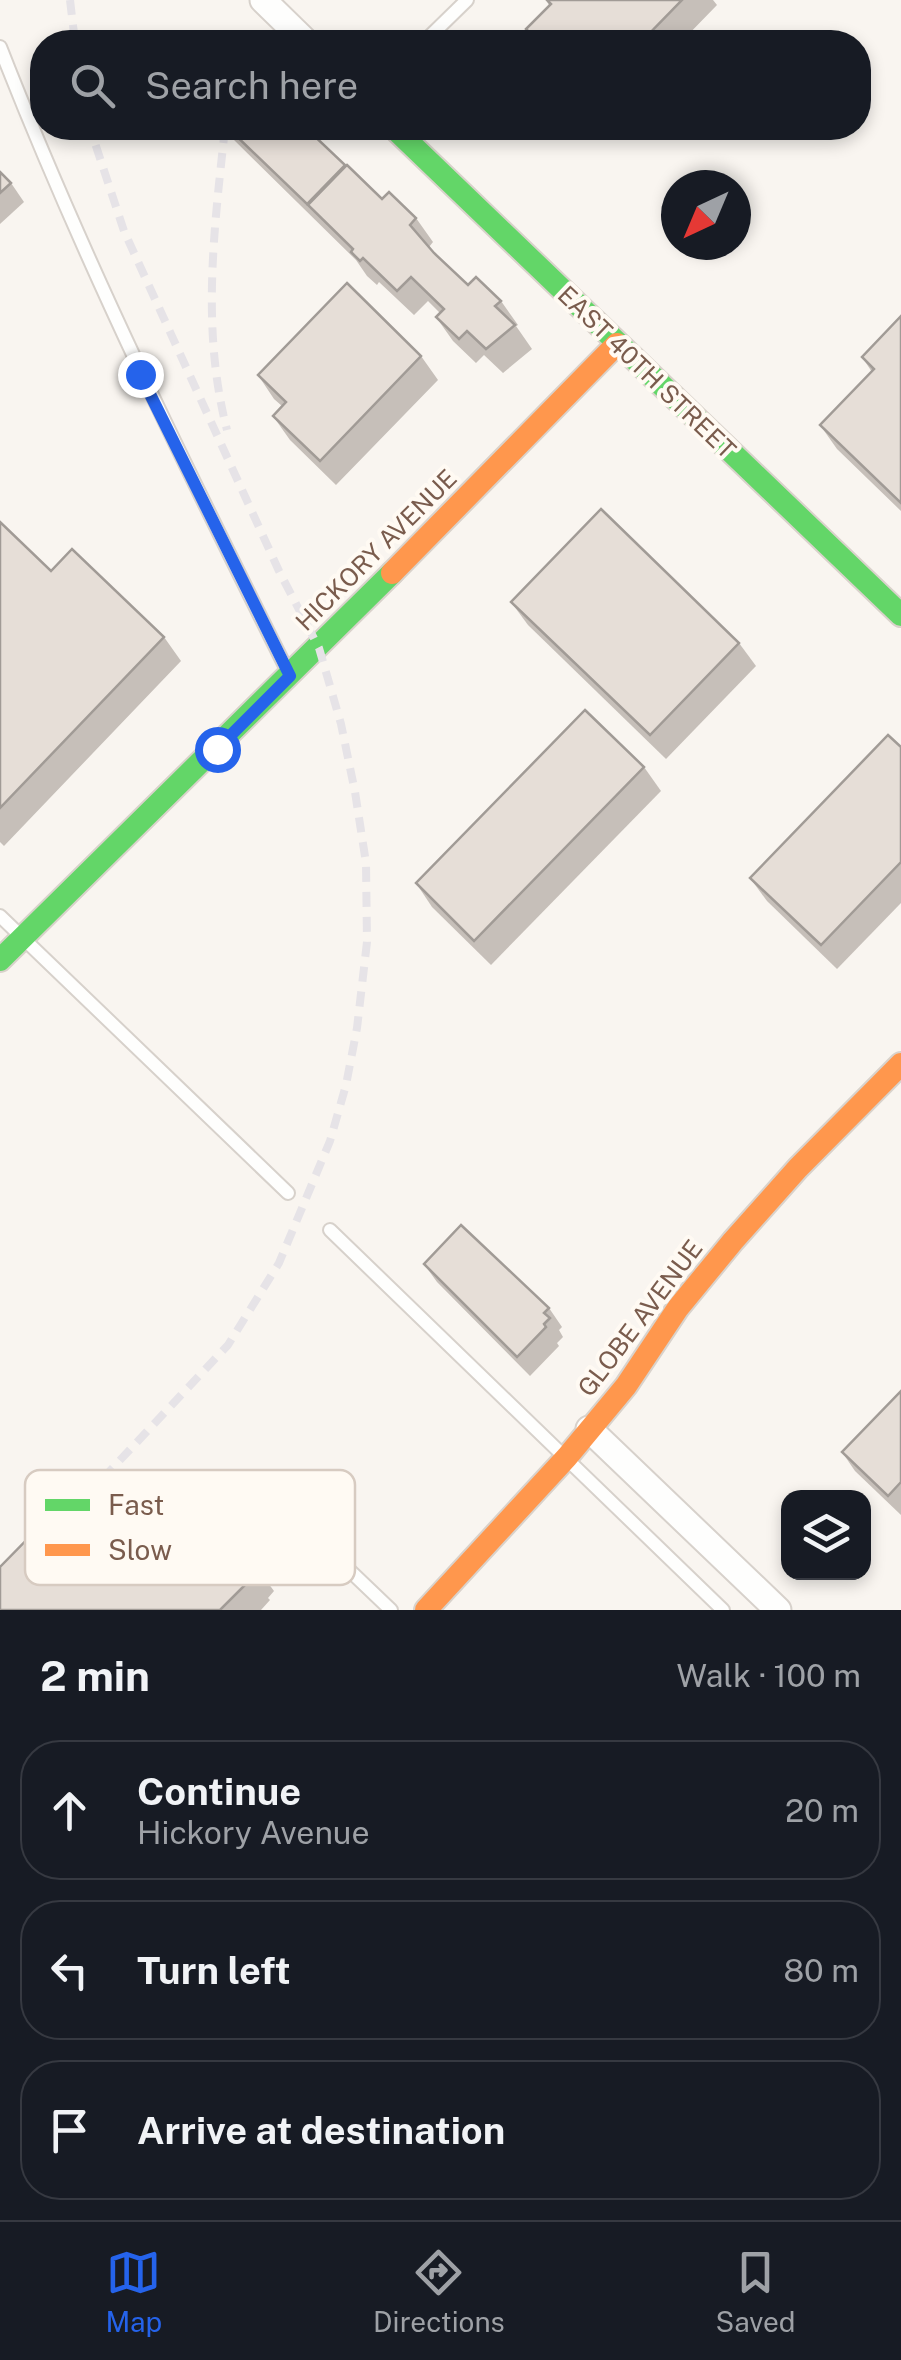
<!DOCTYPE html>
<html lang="en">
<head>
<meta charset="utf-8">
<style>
  body { margin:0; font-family:"Public Sans",sans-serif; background:#20242c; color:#f1f3f6 }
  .controls { position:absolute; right:30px; bottom:30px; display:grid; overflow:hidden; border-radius:20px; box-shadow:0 5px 15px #0003 }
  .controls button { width:90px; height:90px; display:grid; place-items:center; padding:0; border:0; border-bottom:2px solid #363941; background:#171b24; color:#f1f3f6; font:50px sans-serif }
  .compass { position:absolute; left:661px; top:170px; width:90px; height:90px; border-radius:50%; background:#171b24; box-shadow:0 5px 15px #0003; rotate:224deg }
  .stop { position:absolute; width:30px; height:30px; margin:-22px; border:8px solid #2563eb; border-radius:50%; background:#fff }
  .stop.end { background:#2563eb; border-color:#fff; box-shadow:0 2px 10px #0008 }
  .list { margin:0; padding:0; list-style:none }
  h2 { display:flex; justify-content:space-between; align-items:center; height:130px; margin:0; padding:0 40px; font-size:42px }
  h2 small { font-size:32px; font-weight:400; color:#9ea1a6 }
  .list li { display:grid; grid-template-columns:65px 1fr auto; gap:30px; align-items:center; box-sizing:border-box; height:140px; margin:0 20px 20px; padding:0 20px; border:2px solid #363941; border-radius:40px }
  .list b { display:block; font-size:38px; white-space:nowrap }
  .list p { margin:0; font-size:32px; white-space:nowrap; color:#9ea1a6 }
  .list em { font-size:32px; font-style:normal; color:#9ea1a6 }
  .icon { flex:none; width:55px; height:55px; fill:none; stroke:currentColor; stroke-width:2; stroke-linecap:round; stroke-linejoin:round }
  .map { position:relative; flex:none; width:901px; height:1610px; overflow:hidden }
  .search { position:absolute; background:#171b24; box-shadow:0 5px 15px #0003; left:30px; right:30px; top:30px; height:110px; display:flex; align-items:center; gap:25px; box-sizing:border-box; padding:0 35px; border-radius:40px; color:#9ea1a6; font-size:38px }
  .sheet { height:610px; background:#171b24 }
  nav { display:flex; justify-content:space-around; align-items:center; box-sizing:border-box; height:140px; border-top:2px solid #363941; background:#171b24; font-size:28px; color:#9ea1a6 }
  nav a { display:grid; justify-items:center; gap:5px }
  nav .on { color:#2563eb }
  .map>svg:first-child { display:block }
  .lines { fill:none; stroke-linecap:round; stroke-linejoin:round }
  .lane-casing { stroke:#d7d1cb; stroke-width:16 }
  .street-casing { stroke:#d7d1cb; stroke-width:29 }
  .fast-casing { stroke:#d9d2cb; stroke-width:26 }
  .slow-casing { stroke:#d9d2cb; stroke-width:26 }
  .lane { stroke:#fefefd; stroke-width:12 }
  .street { stroke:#fefefd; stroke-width:25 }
  .fast { stroke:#63d668; stroke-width:22 }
  .slow { stroke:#ff974d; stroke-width:22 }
  .rail { stroke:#e6e3e7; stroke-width:8; stroke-dasharray:15 10; stroke-linecap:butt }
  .wall { fill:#c6bfb9 }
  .building { fill:#e6ded7; stroke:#a19b96; stroke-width:2.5 }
  .route { stroke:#2563eb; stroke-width:12 }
  .labels { text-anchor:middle; stroke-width:8; stroke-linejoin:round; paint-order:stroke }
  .street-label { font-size:25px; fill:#7a5c4d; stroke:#fffaf3 }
  .key { fill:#fffaf3; stroke:#d7cbc1; stroke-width:2.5 }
  .key-label { font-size:28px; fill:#7a5c4d }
</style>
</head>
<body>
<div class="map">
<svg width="901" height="1610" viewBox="0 0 901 1610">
  <rect width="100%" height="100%" fill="#f9f5f0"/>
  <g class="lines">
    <defs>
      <g id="lane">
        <path d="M424 42 467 0"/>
        <path d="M0 47C84 262 186 468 289 674"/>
        <path d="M0 916 288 1193"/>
        <path d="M330 1230 723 1610"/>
        <path d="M258 1483 391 1610"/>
      </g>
      <g id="street">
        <path d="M263 0 306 42"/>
        <path d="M589 1429 778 1610"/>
      </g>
      <g id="fast">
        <path d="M394 128 901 615"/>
        <path d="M0 960 392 573"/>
      </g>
      <g id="slow">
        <path d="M392 573 617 344"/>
        <path d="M426 1610 567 1457 626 1386 678 1308 733 1241 798 1168 901 1064"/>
      </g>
    </defs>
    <use href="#lane" class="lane-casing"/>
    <use href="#street" class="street-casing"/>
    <use href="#fast" class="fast-casing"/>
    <use href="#slow" class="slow-casing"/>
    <use href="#lane" class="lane"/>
    <use href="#street" class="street"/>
    <use href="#fast" class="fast"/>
    <use href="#slow" class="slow"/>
    <g class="rail">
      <path d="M70 0 75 42"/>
      <path d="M225 128C214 230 201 329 227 430"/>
      <path d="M0 1588 228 1345 279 1263 330 1141 346 1085 357 1028 367 942 366 863 355 792 341 724 319 648 279 571 124 231 90 128"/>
    </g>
  </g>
  <g class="wall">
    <path d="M546 0H713L717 5 681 42H535L526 29 549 5Z"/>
    <path d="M225 128H306L382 199 416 218 433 242 429 247 468 285 501 301 518 325 516 326 532 349 503 373 484 355 476 363 453 341 436 317 440 313 428 301 414 315 379 282 377 285 367 276 356 260 233 139Z"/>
    <path d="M0 172 11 183 24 202 0 224Z"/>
    <path d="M901 316V511L837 449 820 425 872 372 862 357Z"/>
    <path d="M421 356 438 380 336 485 290 440 273 416 282 406 274 399 258 375Z"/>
    <path d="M0 522 51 571 164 637 181 661 4 846 0 842Z"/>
    <path d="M511 602 739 643 756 666 666 759 528 625Z"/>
    <path d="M901 747V903L837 969 767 901 750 878Z"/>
    <path d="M644 767 661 791 491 965 432 907 416 883Z"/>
    <path d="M424 1264 549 1308 562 1327 559 1330 563 1337 557 1343 559 1346 530 1376 437 1282Z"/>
    <path d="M901 1391V1515L855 1471 842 1452Z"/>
    <path d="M100 1501 204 1554 236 1560 257 1568 274 1591 268 1598 270 1600 261 1610H0L89 1556 118 1526Z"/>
  </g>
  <g class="building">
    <path d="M547 0H682L641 42H535L537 40 526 29 551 4Z"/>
    <path d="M228 128H306L345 165 307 204Z"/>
    <path d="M347 165 382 199 389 192 416 218 410 225 434 253 468 285 476 277 501 301 495 306 515 325 486 349 467 331 459 339 436 317 444 309 411 277 397 291 363 258 360 261 351 252 353 249 308 205Z"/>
    <path d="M0 172 11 183 0 193Z"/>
    <path d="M347 283 421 356 320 461 273 416 286 402 258 375Z"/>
    <path d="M901 316V503L820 425 874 369 862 357Z"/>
    <path d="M601 509 739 643 650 735 511 602Z"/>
    <path d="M0 522 51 571 72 549 164 637 0 808Z"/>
    <path d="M585 710 644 767 474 941 416 883Z"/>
    <path d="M888 735 901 747V862L821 945 750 878Z"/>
    <path d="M461 1225 549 1308 544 1313 550 1318 544 1324 546 1327 517 1357 424 1264Z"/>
    <path d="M901 1391V1482L888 1496 842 1452Z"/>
    <path d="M124 1476 204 1554 216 1541 236 1560 242 1553 257 1568 251 1574 253 1577 220 1610H0V1567L49 1517 89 1556 122 1522 100 1501Z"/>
  </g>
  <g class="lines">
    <path class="route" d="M140 374 290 676 217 749"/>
  </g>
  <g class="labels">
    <g class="street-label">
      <text transform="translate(647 372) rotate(44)" y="9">EAST 40TH STREET</text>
      <text transform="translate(376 550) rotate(-45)" y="9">HICKORY AVENUE</text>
      <text transform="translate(640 1318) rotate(-53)" y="9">GLOBE AVENUE</text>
    </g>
  </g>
  <rect x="25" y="1470" width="330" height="115" rx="15" class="key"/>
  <rect x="45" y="1499" width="45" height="12" fill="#63d668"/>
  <rect x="45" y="1544" width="45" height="12" fill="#ff974d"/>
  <g class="key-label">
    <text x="108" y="1515">Fast</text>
    <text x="108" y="1560">Slow</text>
  </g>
</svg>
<div class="controls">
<button><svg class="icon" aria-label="layers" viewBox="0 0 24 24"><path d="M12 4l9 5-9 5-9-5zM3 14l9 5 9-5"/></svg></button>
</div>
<svg class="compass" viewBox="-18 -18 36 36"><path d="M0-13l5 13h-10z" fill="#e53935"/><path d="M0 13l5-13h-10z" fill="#9ea1a6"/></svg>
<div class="stop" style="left:217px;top:749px"></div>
<div class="stop end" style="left:140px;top:374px"></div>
<div class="search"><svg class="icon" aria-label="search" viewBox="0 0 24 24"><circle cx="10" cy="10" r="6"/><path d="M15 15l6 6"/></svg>Search here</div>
</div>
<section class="sheet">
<h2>2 min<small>Walk · 100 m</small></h2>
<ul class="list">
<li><svg class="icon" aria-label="ahead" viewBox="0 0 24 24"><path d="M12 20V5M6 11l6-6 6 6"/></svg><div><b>Continue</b><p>Hickory Avenue</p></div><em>20 m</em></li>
<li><svg class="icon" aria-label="left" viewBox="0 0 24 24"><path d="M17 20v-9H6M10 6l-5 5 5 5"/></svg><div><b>Turn left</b></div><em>80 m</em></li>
<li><svg class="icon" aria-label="arrive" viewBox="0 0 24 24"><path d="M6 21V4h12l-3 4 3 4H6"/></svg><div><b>Arrive at destination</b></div></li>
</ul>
</section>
<nav>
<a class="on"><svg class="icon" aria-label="map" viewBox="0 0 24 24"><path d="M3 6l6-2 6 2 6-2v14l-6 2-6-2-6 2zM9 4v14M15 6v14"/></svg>Map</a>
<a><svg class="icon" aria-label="directions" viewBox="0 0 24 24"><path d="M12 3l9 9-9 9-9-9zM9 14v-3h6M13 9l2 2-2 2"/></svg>Directions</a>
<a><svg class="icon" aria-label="saved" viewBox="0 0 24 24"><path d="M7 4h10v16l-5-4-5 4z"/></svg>Saved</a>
</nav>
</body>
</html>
